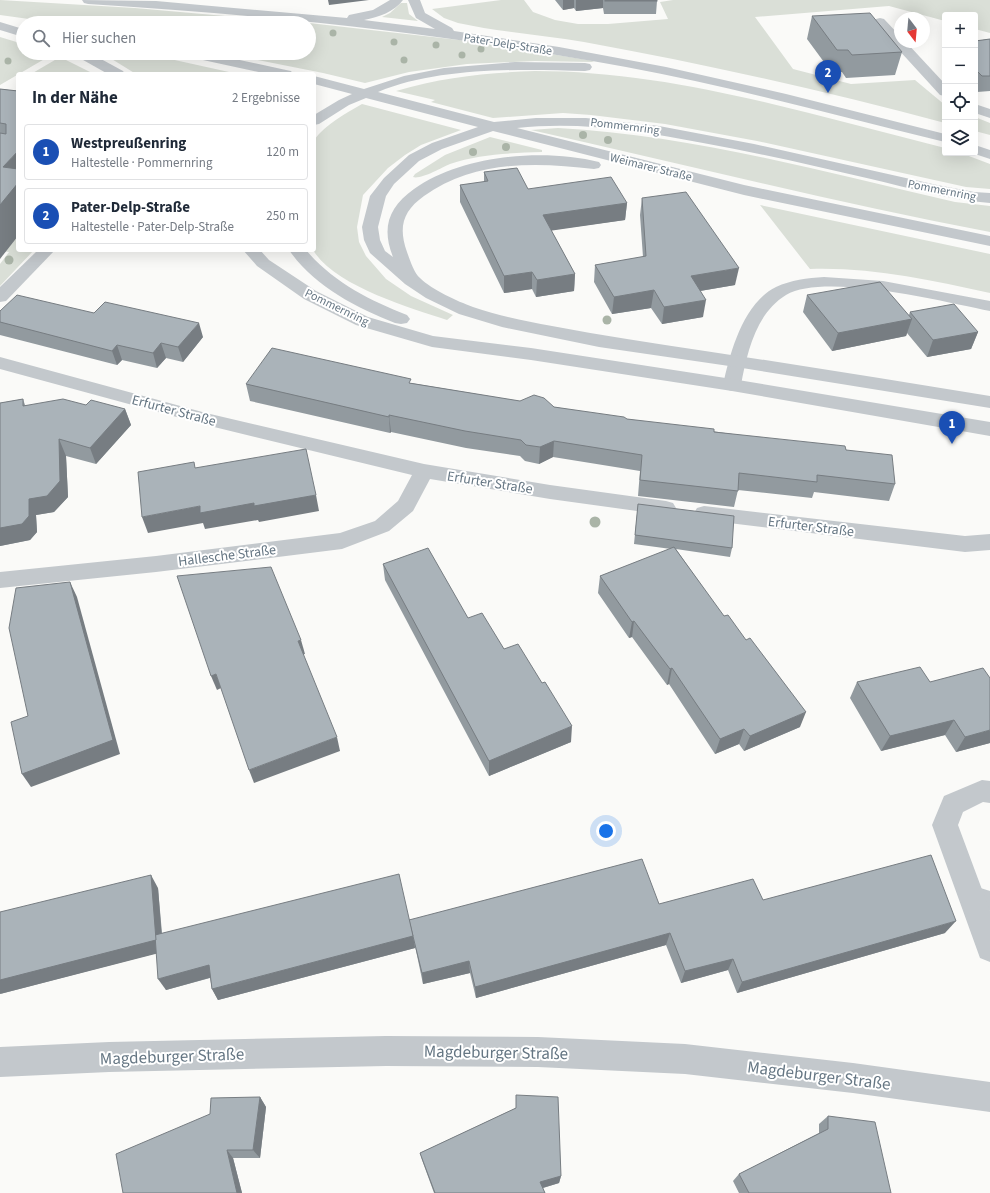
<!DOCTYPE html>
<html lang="de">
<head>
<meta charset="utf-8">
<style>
  body { margin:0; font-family:"Source Sans 3",sans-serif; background:#f6f6f7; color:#1f2937 }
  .controls { position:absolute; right:12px; top:12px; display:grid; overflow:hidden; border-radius:4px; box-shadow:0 4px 16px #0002 }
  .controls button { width:36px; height:36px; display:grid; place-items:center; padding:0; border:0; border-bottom:1px solid #e0e1e3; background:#fff; color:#1f2937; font:20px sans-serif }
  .compass { position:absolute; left:894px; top:12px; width:36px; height:36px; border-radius:50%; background:#fff; box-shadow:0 4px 16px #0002; rotate:164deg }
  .you { position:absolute; left:606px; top:831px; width:14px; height:14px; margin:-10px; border:3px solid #fff; border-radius:50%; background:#1a73e8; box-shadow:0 0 0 6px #1a73e833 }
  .badge { display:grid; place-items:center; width:26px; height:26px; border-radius:50%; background:#d93025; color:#fff; font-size:13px; font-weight:700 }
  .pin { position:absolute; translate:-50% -33px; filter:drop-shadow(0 1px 2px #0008) }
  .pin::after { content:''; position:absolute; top:21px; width:14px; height:12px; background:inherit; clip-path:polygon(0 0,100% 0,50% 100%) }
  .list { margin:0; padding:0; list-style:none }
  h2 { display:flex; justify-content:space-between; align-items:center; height:52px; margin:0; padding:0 16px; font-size:17px }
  h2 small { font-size:13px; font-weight:400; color:#747a83 }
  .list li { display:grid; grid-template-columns:26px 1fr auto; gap:12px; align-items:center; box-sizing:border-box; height:56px; margin:0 8px 8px; padding:0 8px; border:1px solid #e0e1e3; border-radius:4px }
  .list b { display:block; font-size:15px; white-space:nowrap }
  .list p { margin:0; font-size:13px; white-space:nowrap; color:#747a83 }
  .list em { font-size:13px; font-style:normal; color:#747a83 }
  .icon { flex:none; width:22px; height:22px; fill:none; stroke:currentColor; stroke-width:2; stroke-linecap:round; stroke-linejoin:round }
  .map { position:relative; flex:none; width:990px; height:1193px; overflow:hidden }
  .search { position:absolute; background:#fff; box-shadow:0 4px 16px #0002; left:16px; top:16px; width:300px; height:44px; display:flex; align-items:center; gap:10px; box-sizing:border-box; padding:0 14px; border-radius:22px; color:#747a83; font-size:15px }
  .panel { position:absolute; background:#fff; box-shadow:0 4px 16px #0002; left:16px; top:72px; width:300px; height:180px; border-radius:4px }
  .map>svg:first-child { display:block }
  .green { fill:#dadfd7 }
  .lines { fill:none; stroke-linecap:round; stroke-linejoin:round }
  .service { fill:#c3c8cc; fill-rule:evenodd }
  .minor { fill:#c3c8cc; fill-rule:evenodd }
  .tertiary { fill:#c3c8cc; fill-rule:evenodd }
  .tree { fill:#aab4a7 }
  .wall { fill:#929a9f }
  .shaded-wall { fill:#777d82 }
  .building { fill:#aab3b9; stroke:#777d82 }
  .labels { text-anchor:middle; stroke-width:4; stroke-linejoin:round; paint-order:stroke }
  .far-street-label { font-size:12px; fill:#657683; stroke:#fff }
  .street-label { font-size:14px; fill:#657683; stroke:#fff }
  .near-street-label { font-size:17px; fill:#657683; stroke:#fff }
</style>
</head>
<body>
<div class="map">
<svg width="990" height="1193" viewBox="0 0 990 1193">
  <rect width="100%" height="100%" fill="#fafaf8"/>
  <g class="green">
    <path d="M0 0 135 8 305 23H58L0 15Z"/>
    <path d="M501 0H524L533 12 555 20 578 24H608L668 19 660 2 673 0H990V33L975 29V15H945V21L889 6 755 17 793 69 851 84 915 80 945 105V123C826 91 705 64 584 42 542 35 499 32 458 23L444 18 432 9Z"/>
    <path d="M401 3H407L409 14 418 21 382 17 390 13Z"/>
    <path d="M309 23 477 42 594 61 592 62 535 61 467 64 409 72 365 83 323 73 222 53H309Z"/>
    <path d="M0 37 23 44V53L53 54 0 85Z"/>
    <path d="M102 53H143L238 74H136Z"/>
    <path d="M60 57 94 74H31Z"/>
    <path d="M535 71C675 71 811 115 945 148V153H961L990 164V189L966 187 757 141 665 124 591 115 563 113 493 118 431 102 435 100 396 91C444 77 485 73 535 71Z"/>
    <path d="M362 104 461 130 421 145 405 155 388 168 363 195 357 227 359 242 366 256 386 279 411 296 453 315 447 320C408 307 335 286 313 250L314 140C326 124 345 114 362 104Z"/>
    <path d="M975 117 990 123V135L975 131Z"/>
    <path d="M558 128C692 135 824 172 955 202L990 206V232C836 203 684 164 531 130Z"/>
    <path d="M490 137 542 150V152C511 153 479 154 450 164 441 168 420 180 413 177L415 174 445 155Z"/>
    <path d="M760 205 990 254V293C930 280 871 267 810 269Z"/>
    <path d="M0 215 18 217V250H34L0 286V264L9 252 0 251Z"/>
  </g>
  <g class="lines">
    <path class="service" d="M971 885 990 891V911L964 902 961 895 964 888Z"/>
    <g class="minor">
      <path d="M880 18 884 19 900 36V42H906L945 84V96L940 95 876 25 874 22 876 19Z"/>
      <path d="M975 104 990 109V118L975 113Z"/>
      <path d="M38 250H55L6 301 0 302V287Z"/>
      <path d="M824 277 883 281 990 301V311C945 302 825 272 786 295 756 313 747 353 741 385L739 389 732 391 725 389 723 385C730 353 743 303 776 287 791 280 807 278 824 277Z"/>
      <path d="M0 357 206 413 424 464 550 485 666 501 673 503 676 508 673 513 666 515 550 499 430 479 413 511 389 531 342 549 156 572 0 588V572L156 556 340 533 375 521 398 501 412 475 206 425 0 369Z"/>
      <path d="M704 506 965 536 990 534V550L965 552 704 520 697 518 694 513 697 508Z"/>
      <path d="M982 780 990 781V803L983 802 963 812 958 825 990 911V962L980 958 932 825 944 796Z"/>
      <path d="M386 1036 538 1037 685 1044 853 1063 990 1082V1112L853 1093 685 1074 538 1067 386 1066 109 1072 0 1077V1047L109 1042Z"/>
    </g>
    <g class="tertiary">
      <path d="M82 0 156 1 347 18 349 15 373 10 390 0H403C394 12 379 17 364 20L435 29 416 18 408 0H420L425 13 452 28 454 31 559 47 666 67 786 94 945 134V142C839 116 733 87 626 67 448 34 268 15 88 4L84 3Z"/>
      <path d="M0 22 23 29V37L0 30Z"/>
      <path d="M75 53H90L123 71 125 74H108L76 56Z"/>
      <path d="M183 53H207L286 70 291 71 293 74H268L189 57 184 56Z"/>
      <path d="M515 62 585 63 590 64 592 67 590 70 585 71C520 69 438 67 378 92L494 122 536 118H586L659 126 754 144 937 185 974 192 990 193V203C950 200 910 188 871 179 815 166 759 153 703 143 642 131 579 121 517 128L744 185 990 236V246L744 195 493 131 442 149 419 161 394 184 386 196 378 227 380 240 385 251 393 257C381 227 389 207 414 189 462 155 543 148 599 162L601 165 599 168 594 169C536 162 474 160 424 196 403 211 398 227 407 252 410 260 414 273 420 278 432 290 457 301 473 307 499 316 525 321 552 326 603 336 654 343 705 351 800 365 895 381 990 396V408L736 367 599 347 502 327 459 314 426 298 405 284 370 253 364 240 362 227 370 196 384 178 409 155 432 143 478 127 366 98 349 105 319 124 314 125V115L339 100 352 94 314 84V76L364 89 404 76 444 68Z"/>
      <path d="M975 145 990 150V159L972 153H975Z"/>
      <path d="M243 250H260L269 260 316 291 368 317 433 336 531 348 732 379 990 422V436L732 391 531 360 432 347 356 325 304 299 257 266Z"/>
      <path d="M289 250H306C333 282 369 300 407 315L410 319 407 323 401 324 395 323C355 307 314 286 289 250Z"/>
    </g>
  </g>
  <g class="tree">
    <circle cx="333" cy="33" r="3.5"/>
    <circle cx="394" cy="42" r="3.5"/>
    <circle cx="436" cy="45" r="3.5"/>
    <circle cx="481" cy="49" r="3.5"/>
    <circle cx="462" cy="55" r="3.5"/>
    <circle cx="404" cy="60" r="3.5"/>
    <circle cx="8" cy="61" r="3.5"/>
    <circle cx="583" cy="135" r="4"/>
    <circle cx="608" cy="140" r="4"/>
    <circle cx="506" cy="147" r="4"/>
    <circle cx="473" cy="152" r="4"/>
    <circle cx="9" cy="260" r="4.5"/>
    <circle cx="607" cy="320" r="4.5"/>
    <circle cx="595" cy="522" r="5.5"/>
  </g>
  <g class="wall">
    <path d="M555 0H657V1L656 14H604L603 8 576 11 574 8 563 10Z"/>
    <path d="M812 16 902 52 895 75 846 78 842 72 832 73 807 39Z"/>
    <path d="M990 39V91L977 92 975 90V41Z"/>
    <path d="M0 89 18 91 0 259Z"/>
    <path d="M484 172 528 189 627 203 625 220 551 230 575 274 574 291 536 297 532 289 504 293 460 202V185L484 182Z"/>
    <path d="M642 198 735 285 700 291 703 317 662 324 651 308 612 314 594 282 595 265 643 257 640 215Z"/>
    <path d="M807 295 909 315 910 312 978 332 971 349 927 357 907 333 906 336 832 351 803 312Z"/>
    <path d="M0 311 94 313 203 337 183 362 166 358 157 368 122 360 117 365 0 335Z"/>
    <path d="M411 383 627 419 846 450 895 484 889 501 814 492 812 498 738 490 734 507 638 496 640 471 553 457 539 464 525 461 520 456 466 448 391 432 390 433 250 401 246 384Z"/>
    <path d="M23 399 25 405H86L125 409 131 425 96 464 66 456 68 497 54 512 36 515 37 532 30 540 0 546V403Z"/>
    <path d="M638 504 732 548 730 557 676 549 800 727 744 751 739 744 715 754 669 684 667 685 632 637 629 638 598 593 600 576 671 549 634 544Z"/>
    <path d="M383 564 468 618 504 649 571 742 489 776 385 580Z"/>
    <path d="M857 682H930L990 743 956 752 945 735 881 751 850 698Z"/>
    <path d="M158 888 162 933 410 921 659 904 763 900 945 933 737 993 728 970 681 983 666 945 476 998 470 973 423 984 415 946V948L218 1000 212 989 210 978 166 990 157 953 0 994Z"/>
    <path d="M516 1095 561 1176 559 1183 543 1188 545 1193H434L422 1160 420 1153 516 1108Z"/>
    <path d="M260 1097 266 1107 260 1158H233L242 1193H123L210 1114Z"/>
    <path d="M828 1116 891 1193H739L733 1181 739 1174 819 1133V1124Z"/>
  </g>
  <g class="shaded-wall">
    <path d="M328 0H369L329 5Z"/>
    <path d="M563 0H574V8L563 10Z"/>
    <path d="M576 0H603V8L576 11Z"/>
    <path d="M18 151V236L0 259V205L3 167Z"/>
    <path d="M627 203 625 220 542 232 543 215Z"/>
    <path d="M739 268 735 285 688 293 691 276Z"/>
    <path d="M532 272V289L504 293V276Z"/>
    <path d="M575 274 574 291 536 297 537 280Z"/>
    <path d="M654 290 651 308 612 314 614 297Z"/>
    <path d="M706 300 703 317 662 324 664 307Z"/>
    <path d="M912 319 906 336 832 351 838 333Z"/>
    <path d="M199 323 203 337 183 362 178 347Z"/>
    <path d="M978 332 971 349 927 357 933 340Z"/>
    <path d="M161 343 166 358 157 368 153 353Z"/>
    <path d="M117 345 122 360 117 365 112 351Z"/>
    <path d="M125 409 131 425 96 464 90 448Z"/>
    <path d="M389 415 391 432 390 433 389 417Z"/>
    <path d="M59 439 66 456 68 497 54 512 36 515 37 532 30 540 0 546V528Z"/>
    <path d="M554 441 553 457 539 464 540 447Z"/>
    <path d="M316 495 319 511 259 522 258 520 205 529 203 523 148 533 142 517 200 506 254 503Z"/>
    <path d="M70 582 77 597 120 754 31 787 22 774Z"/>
    <path d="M634 621 632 637 629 638 632 622Z"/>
    <path d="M301 640 305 654 301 655 298 641Z"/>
    <path d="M672 668 669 684 667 685 670 669Z"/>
    <path d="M216 674 221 688 217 690 211 676Z"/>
    <path d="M806 712 800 727 744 751 750 736Z"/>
    <path d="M954 720 945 735 881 751 890 736Z"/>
    <path d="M572 726 571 742 489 776V761Z"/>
    <path d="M744 729 739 744 715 754 720 739Z"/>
    <path d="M990 730V743L956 752 965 737Z"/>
    <path d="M337 737 340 751 254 783 249 770Z"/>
    <path d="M151 875 158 888 163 952 0 994V980Z"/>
    <path d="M956 921 945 933 737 993 742 982Z"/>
    <path d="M670 933 666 945 476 998 475 987Z"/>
    <path d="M413 936 415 948 218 1000 212 989Z"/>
    <path d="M733 959 728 970 681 983 685 971Z"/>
    <path d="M469 961 470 973 423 984 422 973Z"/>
    <path d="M209 965 216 976 166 990 158 979Z"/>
    <path d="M260 1097 266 1107 260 1158 253 1150Z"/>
    <path d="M227 1150 233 1158 242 1193H237Z"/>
    <path d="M561 1176 559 1183 539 1189 540 1182Z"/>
  </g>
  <g class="building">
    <rect x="605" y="0" width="52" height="1"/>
    <path d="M870 13 902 52 852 55 848 50H837L812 16Z"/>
    <path d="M990 39V76H982L975 69V41Z"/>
    <path d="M0 89 18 91V151L3 167 18 169V183L0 205V133L6 134V124L0 123Z"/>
    <path d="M517 168 528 189 611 177 627 203 543 215 575 274 537 280 532 272 504 276 460 185 488 181 484 172Z"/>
    <path d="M686 192 739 268 691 276 706 300 664 307 654 290 614 297 595 265 646 256 642 198Z"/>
    <path d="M880 282 912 319 838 333 807 295Z"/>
    <path d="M17 295 94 313 105 302 199 323 178 347 161 343 153 353 117 345 112 351 0 322V311Z"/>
    <path d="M954 304 978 332 933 340 910 312Z"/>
    <path d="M272 348 411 379 409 383 520 401 534 395 544 398 554 407 624 417 627 419 714 429V432L845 446 846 450 892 455 895 484 817 475V482L739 473 738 491 640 480 642 455 554 441 540 447 526 445 521 440 465 431 389 415V417L246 384Z"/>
    <path d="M23 399V406L63 399 86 405 91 400 125 409 90 448 59 439 60 481 47 496 29 499V516L22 524 0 528V403Z"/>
    <path d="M306 449 316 495 254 506V503L200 513V506L142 517 138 472 194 462 195 468Z"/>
    <path d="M638 504 734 516 732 548 635 535Z"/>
    <path d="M674 547 724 616 728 615 746 640 750 638 806 712 750 736 744 729 720 739 672 668 670 669 634 621 632 622 600 576Z"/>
    <path d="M428 548 468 618 482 613 504 649 518 644 542 683 545 682 572 726 489 761 383 564Z"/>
    <path d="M271 567 301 640 298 641 337 737 249 770 216 674 211 676 177 576Z"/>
    <path d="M70 582 113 740 22 774 11 722 28 716 9 628 16 588Z"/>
    <path d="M920 667 930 682 983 668 990 678V730L965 737 954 720 890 736 857 682Z"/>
    <path d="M931 855 956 921 742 982 733 959 685 971 670 933 475 987 469 961 422 973 409 920 642 859 659 904 753 879 763 900Z"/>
    <path d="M399 874 413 936 212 989 209 965 158 979 155 935Z"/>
    <path d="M151 875 156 940 0 980V912Z"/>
    <path d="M516 1095 558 1097 561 1176 540 1182 545 1193H435L420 1153 516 1108Z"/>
    <path d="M260 1097 253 1150H227L237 1193H123L116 1154 210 1114 211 1098Z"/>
    <path d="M828 1116 875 1122 891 1193H749L739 1174 828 1129Z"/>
  </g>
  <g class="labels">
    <g class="far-street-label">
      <text transform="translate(508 44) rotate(9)" y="4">Pater-Delp-Straße</text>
      <text transform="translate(625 126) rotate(7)" y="4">Pommernring</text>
      <text transform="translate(651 167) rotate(14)" y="4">Weimarer Straße</text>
      <text transform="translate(942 190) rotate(11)" y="4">Pommernring</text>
      <text transform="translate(337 307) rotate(26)" y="4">Pommernring</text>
    </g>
    <g class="street-label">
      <text transform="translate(174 410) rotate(15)" y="5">Erfurter Straße</text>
      <text transform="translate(490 482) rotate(9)" y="5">Erfurter Straße</text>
      <text transform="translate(811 526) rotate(7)" y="5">Erfurter Straße</text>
      <text transform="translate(227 555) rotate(-7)" y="5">Hallesche Straße</text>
    </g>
    <g class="near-street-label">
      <text transform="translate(496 1052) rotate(1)" y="6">Magdeburger Straße</text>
      <text transform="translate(172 1056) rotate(-2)" y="6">Magdeburger Straße</text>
      <text transform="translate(819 1075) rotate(7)" y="6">Magdeburger Straße</text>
    </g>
  </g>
</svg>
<div class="controls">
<button>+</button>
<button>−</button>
<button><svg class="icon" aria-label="locate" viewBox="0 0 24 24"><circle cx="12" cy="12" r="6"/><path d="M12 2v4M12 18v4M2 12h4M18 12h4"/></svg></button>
<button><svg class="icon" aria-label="layers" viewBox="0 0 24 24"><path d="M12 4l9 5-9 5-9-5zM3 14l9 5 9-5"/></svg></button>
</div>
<svg class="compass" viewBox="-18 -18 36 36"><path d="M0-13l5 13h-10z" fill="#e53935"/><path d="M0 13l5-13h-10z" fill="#747a83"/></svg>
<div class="you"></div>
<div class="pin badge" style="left:952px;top:444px;background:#1a4fb4">1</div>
<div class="pin badge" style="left:828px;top:93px;background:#1a4fb4">2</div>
<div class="search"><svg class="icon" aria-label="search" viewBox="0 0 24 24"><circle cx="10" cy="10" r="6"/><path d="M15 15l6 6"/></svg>Hier suchen</div>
<section class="panel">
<h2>In der Nähe<small>2 Ergebnisse</small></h2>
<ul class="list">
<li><span class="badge" style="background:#1a4fb4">1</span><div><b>Westpreußenring</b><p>Haltestelle · Pommernring</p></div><em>120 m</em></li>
<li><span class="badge" style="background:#1a4fb4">2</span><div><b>Pater-Delp-Straße</b><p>Haltestelle · Pater-Delp-Straße</p></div><em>250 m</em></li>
</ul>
</section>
</div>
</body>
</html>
